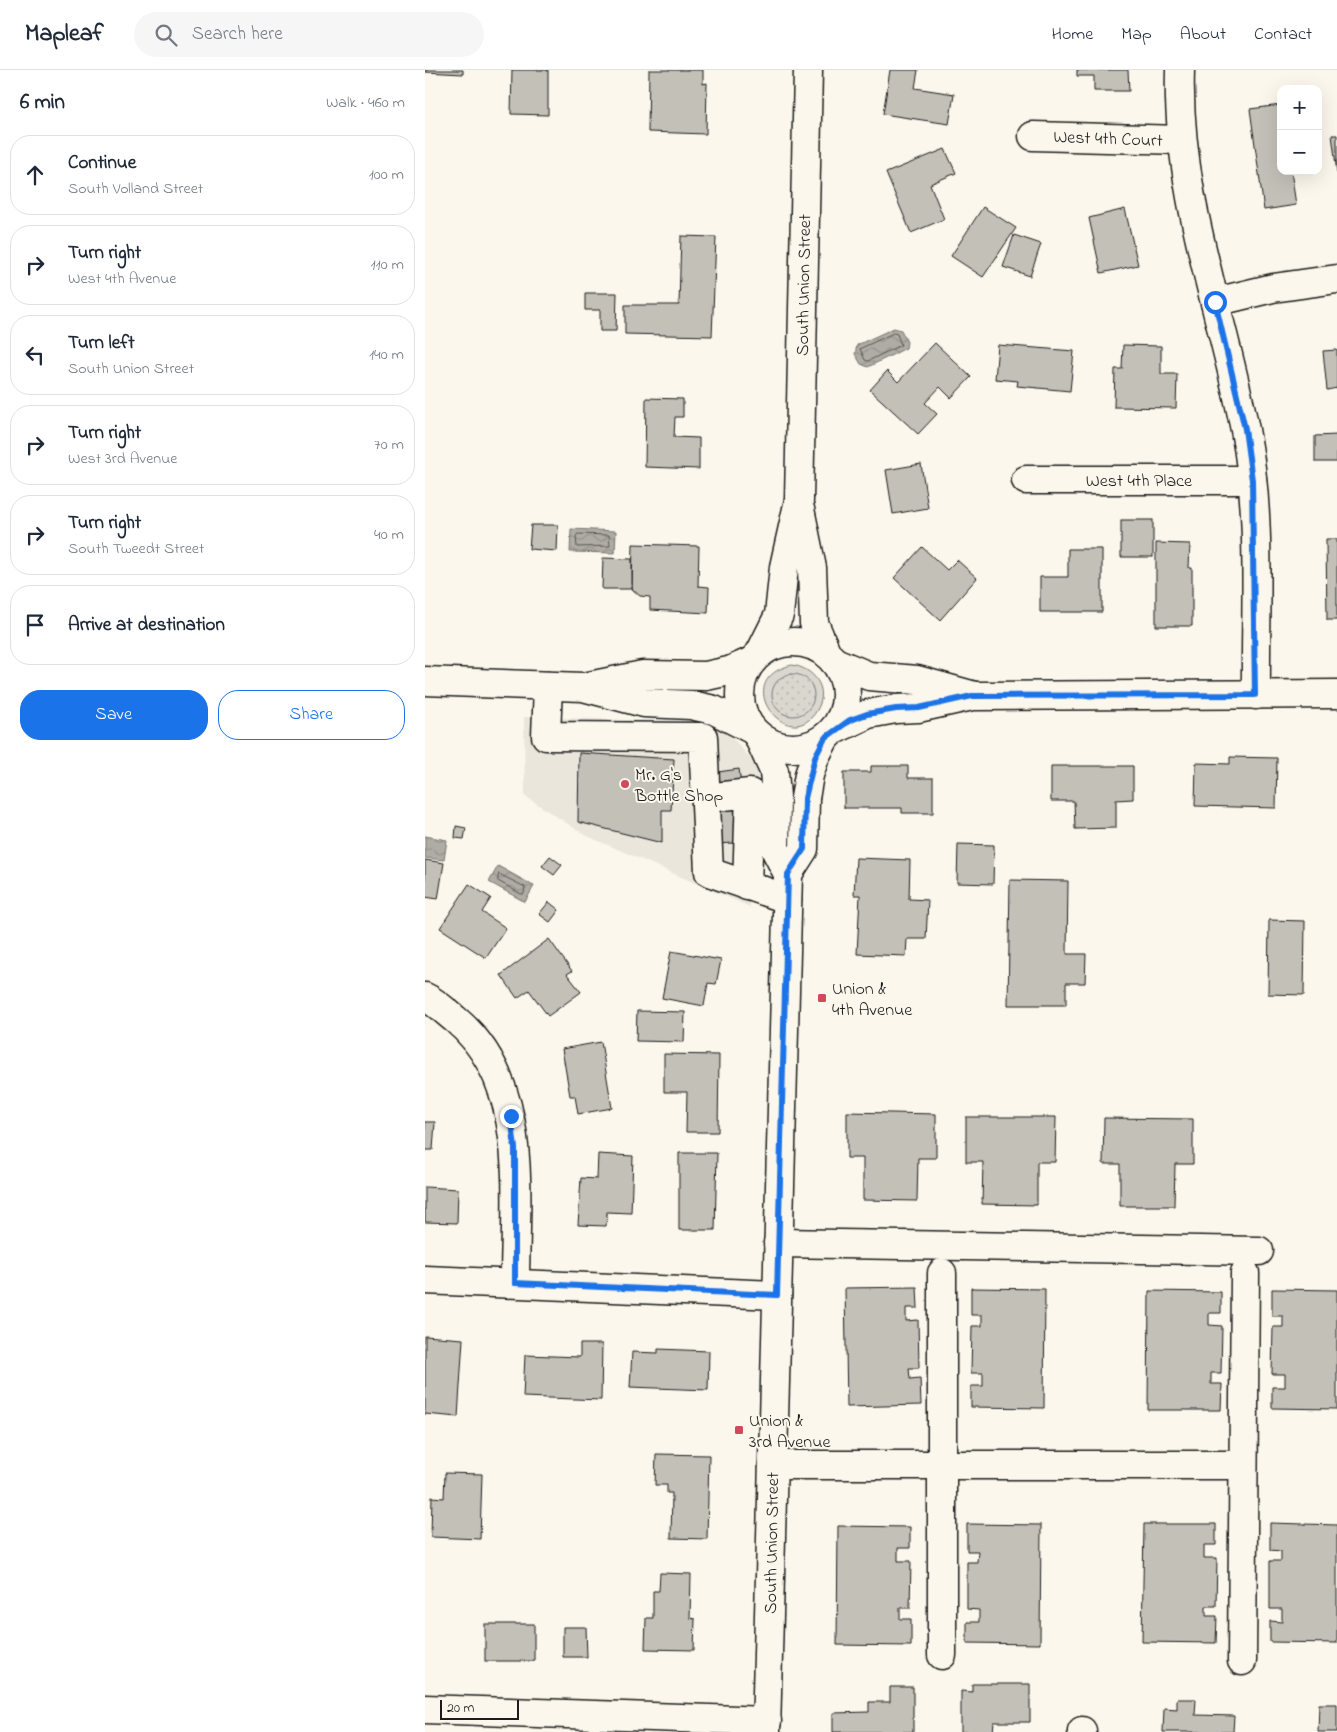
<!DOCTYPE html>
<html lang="en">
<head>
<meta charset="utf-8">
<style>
  body { margin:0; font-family:"Indie Flower",sans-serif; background:#f6f6f7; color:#1f2937 }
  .controls { position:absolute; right:15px; top:15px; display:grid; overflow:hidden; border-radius:10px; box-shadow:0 5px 20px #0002 }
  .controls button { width:45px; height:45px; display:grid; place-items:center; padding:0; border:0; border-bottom:1px solid #e0e1e3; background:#fff; color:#1f2937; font:25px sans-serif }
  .scale { position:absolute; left:15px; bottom:12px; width:79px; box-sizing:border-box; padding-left:5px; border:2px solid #1c1c1c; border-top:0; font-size:14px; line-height:18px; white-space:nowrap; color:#1c1c1c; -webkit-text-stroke:4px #fbf7ec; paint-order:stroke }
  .stop { position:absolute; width:15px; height:15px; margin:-11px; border:4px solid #1a73e8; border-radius:50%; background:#fff }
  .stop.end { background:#1a73e8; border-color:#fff; box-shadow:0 1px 5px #0008 }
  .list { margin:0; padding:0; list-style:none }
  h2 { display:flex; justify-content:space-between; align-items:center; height:65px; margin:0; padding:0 20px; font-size:21px }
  h2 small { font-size:16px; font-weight:400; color:#747a83 }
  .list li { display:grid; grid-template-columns:32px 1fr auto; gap:15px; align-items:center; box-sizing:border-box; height:80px; margin:0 10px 10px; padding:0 10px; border:1px solid #e0e1e3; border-radius:20px }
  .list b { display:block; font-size:19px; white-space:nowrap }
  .list p { margin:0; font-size:16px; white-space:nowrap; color:#747a83 }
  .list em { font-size:16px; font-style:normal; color:#747a83 }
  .actions { display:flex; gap:10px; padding:15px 20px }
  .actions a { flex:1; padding:11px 0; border:1px solid #1a73e8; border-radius:20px; text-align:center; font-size:18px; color:#1a73e8 }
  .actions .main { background:#1a73e8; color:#fff }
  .icon { flex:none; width:28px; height:28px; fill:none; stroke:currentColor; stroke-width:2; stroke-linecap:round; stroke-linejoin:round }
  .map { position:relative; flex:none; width:912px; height:1662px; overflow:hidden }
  header { display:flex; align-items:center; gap:30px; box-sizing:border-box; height:70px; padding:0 25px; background:#fff; border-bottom:1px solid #e0e1e3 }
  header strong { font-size:24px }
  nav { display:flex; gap:28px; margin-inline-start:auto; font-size:18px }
  .search { width:350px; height:45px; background:#f6f6f7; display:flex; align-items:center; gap:12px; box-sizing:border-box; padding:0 18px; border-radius:28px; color:#747a83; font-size:19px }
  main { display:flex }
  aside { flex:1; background:#fff }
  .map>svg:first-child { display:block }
  .built { fill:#eae6dc }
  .grass { fill:#dad7ce; stroke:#7b7a75; fill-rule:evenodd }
  .park { fill:url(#park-dots); stroke:#7b7a75 }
  .water { fill:url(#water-waves); stroke:#74726e }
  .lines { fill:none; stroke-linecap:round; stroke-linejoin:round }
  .shore { stroke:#575653; stroke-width:1 }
  .building { fill:#c3c0b8; stroke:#1c1c1c }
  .minor-casing { stroke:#1c1c1c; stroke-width:31 }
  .major-casing { stroke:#1c1c1c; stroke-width:31 }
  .minor { stroke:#fbf7ec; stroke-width:28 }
  .major { stroke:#fbf7ec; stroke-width:28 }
  .route { stroke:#1a73e8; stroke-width:6 }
  .poi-dot { fill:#d1495b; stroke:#fbf7ec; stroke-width:2 }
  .labels { text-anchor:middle; stroke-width:4; stroke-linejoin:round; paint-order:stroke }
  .street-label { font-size:18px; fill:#1c1c1c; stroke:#fbf7ec }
  .poi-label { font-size:18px; fill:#1c1c1c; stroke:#fbf7ec; text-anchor:start }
</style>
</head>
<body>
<header>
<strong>Mapleaf</strong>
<div class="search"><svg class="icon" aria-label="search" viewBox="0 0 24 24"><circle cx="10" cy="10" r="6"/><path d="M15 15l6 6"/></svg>Search here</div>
<nav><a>Home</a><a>Map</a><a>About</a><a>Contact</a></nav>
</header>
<main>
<aside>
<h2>6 min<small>Walk · 460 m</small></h2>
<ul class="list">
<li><svg class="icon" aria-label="ahead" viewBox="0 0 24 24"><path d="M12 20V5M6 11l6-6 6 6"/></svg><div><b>Continue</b><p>South Volland Street</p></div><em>100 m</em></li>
<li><svg class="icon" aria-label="right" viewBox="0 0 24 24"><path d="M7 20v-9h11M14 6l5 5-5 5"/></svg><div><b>Turn right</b><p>West 4th Avenue</p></div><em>110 m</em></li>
<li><svg class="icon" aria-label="left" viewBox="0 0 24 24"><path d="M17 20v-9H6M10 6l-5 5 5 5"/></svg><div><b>Turn left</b><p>South Union Street</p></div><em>140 m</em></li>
<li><svg class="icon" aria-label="right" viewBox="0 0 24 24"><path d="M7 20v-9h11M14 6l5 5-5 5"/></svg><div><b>Turn right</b><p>West 3rd Avenue</p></div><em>70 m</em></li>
<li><svg class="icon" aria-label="right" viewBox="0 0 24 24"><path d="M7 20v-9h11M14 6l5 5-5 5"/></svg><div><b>Turn right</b><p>South Tweedt Street</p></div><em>40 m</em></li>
<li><svg class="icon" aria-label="arrive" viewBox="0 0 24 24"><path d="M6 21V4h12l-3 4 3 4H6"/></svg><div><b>Arrive at destination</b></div></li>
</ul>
<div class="actions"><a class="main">Save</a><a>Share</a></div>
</aside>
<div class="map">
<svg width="912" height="1662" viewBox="0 0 912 1662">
  <defs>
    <pattern id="park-dots" width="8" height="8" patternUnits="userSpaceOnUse" patternTransform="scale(1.25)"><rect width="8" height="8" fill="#dad7ce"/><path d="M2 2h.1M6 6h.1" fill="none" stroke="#bab8b0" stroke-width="1.8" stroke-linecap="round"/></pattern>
    <pattern id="water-waves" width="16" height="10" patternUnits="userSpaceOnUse" patternTransform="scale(1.25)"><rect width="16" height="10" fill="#afaca5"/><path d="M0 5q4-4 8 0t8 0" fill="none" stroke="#96938d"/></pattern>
  </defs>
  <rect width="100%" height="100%" fill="#fbf7ec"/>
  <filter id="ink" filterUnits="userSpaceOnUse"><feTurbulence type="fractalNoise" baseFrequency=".02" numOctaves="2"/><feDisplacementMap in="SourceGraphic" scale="10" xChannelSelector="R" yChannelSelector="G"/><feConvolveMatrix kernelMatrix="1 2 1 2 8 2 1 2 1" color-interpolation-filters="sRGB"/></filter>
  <g filter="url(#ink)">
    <path class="built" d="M99 647 280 652 303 663 329 692 335 710V724L329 744 325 837 160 765 100 726Z"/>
    <path class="grass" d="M367 595C388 598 405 618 392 640 365 687 302 610 367 595ZM367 604 388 625 384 637 354 609Z"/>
    <circle class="park" cx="368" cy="625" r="21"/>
    <g class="water">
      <path d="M469 258 476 260 482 272 481 278 443 297 436 294 430 284 432 275Z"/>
      <path d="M146 459 191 461 190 483 145 482Z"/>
      <path d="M0 766 22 770 19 790 0 788Z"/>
      <path d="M73 796 109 816 100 832 64 812Z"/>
    </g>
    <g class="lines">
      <g class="shore">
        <path d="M469 263 472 264 476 275 443 291 440 290 435 279Z"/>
        <path d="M153 464 184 465 185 476 152 477 151 467Z"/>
        <path d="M74 804 100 817 99 824H96L73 811Z"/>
      </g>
    </g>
    <g class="building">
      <path d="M0 0H38V4L0 2Z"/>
      <path d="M87 0H123V45L86 44Z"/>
      <path d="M224 0H278V14L282 13 281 64 223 62Z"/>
      <path d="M465 0H493L490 18 529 24 524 54 458 44Z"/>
      <path d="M652 0H703L704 21H669V6H652Z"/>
      <path d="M856 35V101H866L871 135 839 140 825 39Z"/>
      <path d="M907 65H912V103Z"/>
      <path d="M520 79 531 103 505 114 519 149 486 163 461 103Z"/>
      <path d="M558 137 591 158 558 207 526 186Z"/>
      <path d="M700 139 713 195 676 203 664 148Z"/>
      <path d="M589 165 616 174 605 206 578 197Z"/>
      <path d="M256 166 291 167 287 266 200 264V235H254Z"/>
      <path d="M160 223H192L191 261H175V240H160Z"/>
      <path d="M510 273 546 307 526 328 515 317 500 333 512 344 493 364 445 320 462 301 473 312Z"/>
      <path d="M573 275 649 281 645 321 592 316 593 311 570 309Z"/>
      <path d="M698 275 736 276V304H752L751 338 689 337 690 299H697Z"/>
      <path d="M912 280V318L902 320 898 281Z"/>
      <path d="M221 328 258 329V347H250L249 367 274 368V399L220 397Z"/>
      <path d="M912 365V392H890V366Z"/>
      <path d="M496 394 503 438 468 444 461 400Z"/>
      <rect x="696" y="450" width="32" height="37"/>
      <path d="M106 455H133L132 481 104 479Z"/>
      <path d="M901 469H912V550H902Z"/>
      <path d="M731 473 765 474 764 498H767V556H731Z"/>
      <path d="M208 474 274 476 273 516 284 517 283 543 225 540V527L215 526 207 519Z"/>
      <path d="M497 477 522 500 532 490 552 508 515 550 469 508Z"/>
      <path d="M643 479H677V542H615V507H643Z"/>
      <path d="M178 488 207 489V519H177Z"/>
      <path d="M154 683 249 689 246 740H237V773L153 752Z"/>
      <path d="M805 687 852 688 851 738 770 736 771 693 805 694Z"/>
      <path d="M446 696H483V708H508V743H477V738H419V702H446Z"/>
      <path d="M626 696H708V729L691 730V758L650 759 649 731H626Z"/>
      <path d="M314 699 323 772 293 774 286 703Z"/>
      <path d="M31 756 41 758 39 769 30 768Z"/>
      <path d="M533 774 569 775 568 814 532 813Z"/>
      <path d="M125 786 137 795 129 805 117 796Z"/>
      <path d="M431 788 485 790 484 829 503 830 501 869H482L481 886 432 884 435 825H429Z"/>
      <path d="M0 790 19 793 13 829 0 827Z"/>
      <path d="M585 810 643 811 642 884H661L660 913H641V935H583Z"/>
      <path d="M44 814 66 828 57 842 81 858 61 888 15 858Z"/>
      <path d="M124 832 134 840 125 852 114 844Z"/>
      <path d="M844 850 880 851 879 925 843 924Z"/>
      <path d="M124 869 147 901 142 904 156 922 123 946 104 920 92 928 76 905Z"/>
      <path d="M246 881 296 890 291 914 283 913 279 936 237 928Z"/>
      <path d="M212 941 260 942 259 972 211 971Z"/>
      <path d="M176 972 187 1038 153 1044 150 1026H145L137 979Z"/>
      <path d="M239 984 294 985 293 1062H261L262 1022H239Z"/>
      <path d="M422 1042 511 1044V1088H493L492 1131 438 1130V1088H422Z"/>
      <path d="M541 1047H631L630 1092H612V1135L557 1134 558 1092H541Z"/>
      <path d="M679 1048 768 1049V1094H750L749 1136H695V1094H678Z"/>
      <path d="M0 1052H10L8 1080H0Z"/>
      <path d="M254 1083H292L290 1160H254Z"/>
      <path d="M173 1084 208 1086 206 1143 182 1142 181 1156 153 1155 156 1108 172 1109Z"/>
      <path d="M0 1117 33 1119 32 1153 0 1152Z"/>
      <path d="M492 1217 493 1238H481V1251L493 1250 494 1298H484L485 1309 495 1308 496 1335 422 1337 420 1218Z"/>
      <path d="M546 1218 620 1219 619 1338 546 1337V1316H558V1303H546L547 1256H557V1245H546Z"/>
      <path d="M847 1219 912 1220V1339L847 1338V1317H860V1304H847L848 1257H858V1246H847Z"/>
      <path d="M724 1221 796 1222V1243H784V1255L797 1256 796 1303H786V1314H797L796 1340H723Z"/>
      <path d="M0 1266 38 1269 33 1347 0 1344Z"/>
      <path d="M155 1274H177L176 1330 98 1327 100 1285 155 1287Z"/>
      <path d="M233 1279 284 1281 283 1320 205 1317 207 1282 233 1283Z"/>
      <path d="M231 1384 284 1385 282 1469 246 1468 247 1423H242V1415H230Z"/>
      <path d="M20 1403 57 1404 55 1469 6 1467 7 1427 19 1428Z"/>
      <path d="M845 1453 912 1455V1573L845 1572V1551L857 1552V1539H845V1491H856V1481L845 1480Z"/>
      <path d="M542 1454 616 1455 615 1574 542 1573V1552H554V1540L542 1539V1492H552L553 1481H542Z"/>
      <path d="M719 1454H791V1475H779V1488H792L791 1536H781V1546H792L791 1573 717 1572Z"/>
      <path d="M413 1456 485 1457V1478H473V1491H486L485 1538H475V1549H486V1576L412 1575Z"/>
      <path d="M235 1503 266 1504 265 1548 270 1549 269 1580 220 1579 221 1548H228V1521H234Z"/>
      <rect x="60" y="1554" width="49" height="37"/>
      <path d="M138 1557H161L162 1587H138Z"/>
      <path d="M547 1614H605V1652H569L568 1662H536V1621L547 1622Z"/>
      <path d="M465 1617H488V1662H408V1643L444 1642V1632H465Z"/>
      <path d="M752 1629H771L770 1645 809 1646 808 1662H738L739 1638 752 1639Z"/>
      <path d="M894 1634H912V1662H893Z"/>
    </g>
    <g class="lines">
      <defs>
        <g id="minor">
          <path d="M755 0C751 123 797 241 820 360 837 446 830 538 831 625"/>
          <path d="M608 66 757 70"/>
          <path d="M790 232 848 218 912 209"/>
          <path d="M601 410H827"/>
          <path d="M410 592 444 606 492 610 546 625"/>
          <path d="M0 611 158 617 219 633 266 635 289 640 326 659"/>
          <path d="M123 616 121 666 278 667 284 802 362 829"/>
          <path d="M164 616 218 605 281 606 304 601 327 591"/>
          <path d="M409 660 443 644 471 639 493 638 547 626 912 624"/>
          <path d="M281 728 325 723 322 816"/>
          <path d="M0 927C11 932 21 942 31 950 106 1013 90 1126 90 1213"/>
          <path d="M353 1173 834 1181"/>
          <path d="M517 1203V1585"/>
          <path d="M0 1210 352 1225"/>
          <path d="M348 1395H818"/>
          <path d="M817 1591 820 1203"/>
          <path d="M0 1639 342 1651"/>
          <path d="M657 1662V1661"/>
        </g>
        <g id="major">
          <path d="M375 439 387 498 389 553 402 584"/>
          <circle cx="368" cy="625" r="53"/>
          <path d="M335 583 354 545 359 497 374 430 383 0"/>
          <path d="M333 666 349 701 351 727 350 779 363 804 341 1662"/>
          <path d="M363 804 379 779 380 728 384 705 390 687 400 668"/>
        </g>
      </defs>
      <use href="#minor" class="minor-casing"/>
      <use href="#major" class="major-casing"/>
      <use href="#minor" class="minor"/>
      <use href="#major" class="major"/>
    </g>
  </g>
  <g class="lines" filter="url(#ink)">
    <path class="route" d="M86 1046 90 1078V1213L352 1225 363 804 379 779 380 728 390 687 400 668 425 650 442 644 471 639 494 638 547 626 830 625 827 410 820 359 790 232"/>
  </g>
  <g class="poi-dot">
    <circle cx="200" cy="714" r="5"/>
    <rect x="392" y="923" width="10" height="10" rx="2.5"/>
    <rect x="309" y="1355" width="10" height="10" rx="2.5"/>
  </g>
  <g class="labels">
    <g class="street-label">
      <text transform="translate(683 68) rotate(2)" y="6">West 4th Court</text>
      <text transform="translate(378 215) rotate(-89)" y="6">South Union Street</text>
      <text x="714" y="416">West 4th Place</text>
      <text transform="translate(346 1473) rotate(-89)" y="6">South Union Street</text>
    </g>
    <g class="poi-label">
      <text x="210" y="710">Mr. G's<tspan x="210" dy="21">Bottle Shop</tspan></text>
      <text x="407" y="924">Union &amp;<tspan x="407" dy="21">4th Avenue</tspan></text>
      <text x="324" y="1356">Union &amp;<tspan x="324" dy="21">3rd Avenue</tspan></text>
    </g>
  </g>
</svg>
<div class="controls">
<button>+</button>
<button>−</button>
</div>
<div class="scale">20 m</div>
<div class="stop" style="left:790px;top:232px"></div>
<div class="stop end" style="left:86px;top:1046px"></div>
</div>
</main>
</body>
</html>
